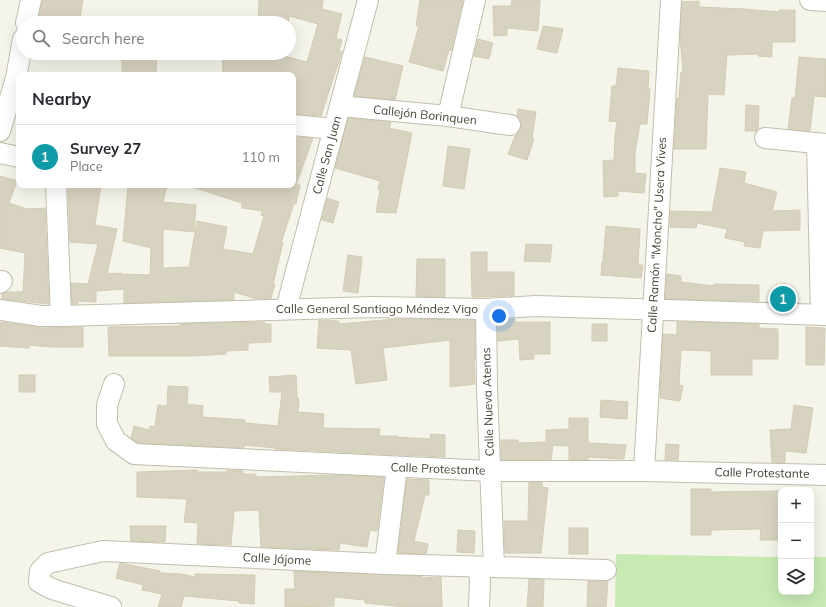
<!DOCTYPE html>
<html lang="en">
<head>
<meta charset="utf-8">
<style>
  body { margin:0; font-family:Mulish,sans-serif; background:#f7f7f7; color:#2b2b33 }
  .controls { position:absolute; right:12px; bottom:12px; display:grid; overflow:hidden; border-radius:8px; box-shadow:0 4px 16px #0002 }
  .controls button { width:36px; height:36px; display:grid; place-items:center; padding:0; border:0; border-bottom:1px solid #e1e1e2; background:#fff; color:#2b2b33; font:20px sans-serif }
  .you { position:absolute; left:499px; top:316px; width:14px; height:14px; margin:-10px; border:3px solid #fff; border-radius:50%; background:#1a73e8; box-shadow:0 0 0 6px #1a73e833 }
  .badge { display:grid; place-items:center; width:26px; height:26px; border-radius:50%; background:#8a4627; color:#fff; font-size:13px; font-weight:700 }
  .pin { position:absolute; translate:-50% -50%; border:2px solid #fff; box-shadow:0 1px 4px #0006 }
  .list { margin:0; padding:0; list-style:none }
  h2 { display:flex; justify-content:space-between; align-items:center; height:52px; margin:0; padding:0 16px; font-size:17px }
  h2 small { font-size:13px; font-weight:400; color:#7c7c81 }
  .list li { display:grid; grid-template-columns:26px 1fr auto; gap:12px; align-items:center; box-sizing:border-box; height:64px; padding:0 16px; border-top:1px solid #e1e1e2 }
  .list b { display:block; font-size:15px; white-space:nowrap }
  .list p { margin:0; font-size:13px; white-space:nowrap; color:#7c7c81 }
  .list em { font-size:13px; font-style:normal; color:#7c7c81 }
  .icon { flex:none; width:22px; height:22px; fill:none; stroke:currentColor; stroke-width:2; stroke-linecap:round; stroke-linejoin:round }
  .map { position:relative; flex:none; width:826px; height:607px; overflow:hidden }
  .search { position:absolute; background:#fff; box-shadow:0 4px 16px #0002; left:16px; top:16px; width:280px; height:44px; display:flex; align-items:center; gap:10px; box-sizing:border-box; padding:0 14px; border-radius:22px; color:#7c7c81; font-size:15px }
  .panel { position:absolute; background:#fff; box-shadow:0 4px 16px #0002; left:16px; top:72px; width:280px; height:116px; border-radius:8px }
  .map>svg:first-child { display:block }
  .green { fill:#c7eab3 }
  .building { fill:#d8d3c0; stroke:#d3ccb2 }
  .lines { fill:none; stroke-linecap:round; stroke-linejoin:round }
  .minor-casing { stroke:#c1bead; stroke-width:22 }
  .minor { stroke:#fff; stroke-width:20 }
  .labels { text-anchor:middle; stroke-width:3.5; stroke-linejoin:round; paint-order:stroke }
  .street-label { font-size:12px; fill:#4a4638; stroke:#fff }
</style>
</head>
<body>
<div class="map">
<svg width="826" height="607" viewBox="0 0 826 607">
  <rect width="100%" height="100%" fill="#f5f4eb"/>
  <path class="green" d="M616 554 781 557V592H811V557H826V607H615Z"/>
  <g class="building">
    <path d="M42 0H83L79 23H38Z"/>
    <path d="M259 0H323L322 9 342 14 336 38 342 40 339 51 342 52 321 116 293 114V75H223L222 53H273L307 62 318 24 289 16 288 23H258Z"/>
    <path d="M420 0H463L451 51 449 50 443 71 409 62 419 26H416Z"/>
    <path d="M512 0H540L538 31 507 28V35L494 36 493 6H511Z"/>
    <path d="M699 1V7L744 9 779 12V10H795V42H772V57L758 56V54L727 55 724 95 708 94 706 149H674L677 98 679 99 681 72H683L680 37 682 2Z"/>
    <path d="M543 26 563 29 557 53 537 49Z"/>
    <path d="M478 39 493 43 489 59 474 56Z"/>
    <path d="M122 53H157L156 75H122Z"/>
    <path d="M365 57 403 66 395 100 354 96Z"/>
    <path d="M799 57 826 59V97L814 96 810 131 788 129 792 98H795Z"/>
    <path d="M618 68 649 71 648 89H650L647 124H640L635 153V173L646 174 644 193 618 191V196L604 197 603 161 614 160 615 136 617 122 609 121 612 86H616Z"/>
    <path d="M746 105 759 106 758 129 756 131H745Z"/>
    <path d="M518 109 536 112 532 138 534 139 527 160 508 154 515 136 519 132 521 127V121L517 116Z"/>
    <path d="M348 118 391 122 389 128 412 133 396 213 376 212 380 190 378 189 380 181 335 168Z"/>
    <path d="M293 137 313 138 296 185H300L296 204 294 203 281 243H283L273 284H275L271 298 257 299 234 292V300L124 303V289L96 291V302L78 301V304H72L71 283 88 284 98 244 70 242 68 185H101L95 225 117 229 107 274 121 273V274L150 275 151 248 123 241 128 185H167L163 202 196 205 194 232 163 229V268L189 267 197 221 227 227 223 249 253 254 264 216 261 215 263 211 242 208V203L195 188 196 185H250L277 188 278 185H293Z"/>
    <path d="M448 146 470 149 464 189 443 186Z"/>
    <path d="M720 168 746 172 744 183 777 192 772 211 800 210V230L763 231 760 248 744 246 745 242 725 238 727 229 697 223 696 228 670 227V211L712 212Z"/>
    <path d="M0 176 17 181 9 203 27 209 45 208 49 304 2 299V294L6 292H23L25 253 0 248Z"/>
    <path d="M327 198 339 202 333 223 322 220Z"/>
    <path d="M606 226 640 229 638 265H643L641 278 601 275 602 262H603Z"/>
    <path d="M526 244 552 245 550 262 524 261Z"/>
    <path d="M471 252H487V272H514V296L472 297Z"/>
    <path d="M348 255 362 257 358 293 343 291Z"/>
    <path d="M417 259H445V297L416 296Z"/>
    <path d="M667 274 681 276V282L714 286V284L759 285V301L665 299Z"/>
    <path d="M396 319 475 320V360H474L475 384 450 387V340L383 348 387 380 356 384 351 350 317 348 319 320 339 321V324Z"/>
    <path d="M515 319V322H550V354H534V359L520 360 519 339 498 341V320Z"/>
    <path d="M2 322 41 328 83 327V347H51L29 345V348L0 346V323H2Z"/>
    <path d="M265 322 264 324H271V342L248 343V350L226 351V354L192 356H109L108 327 180 326V324Z"/>
    <path d="M677 322 759 324V328L778 329V359H752V375H711V351L681 350 679 385 683 386 680 401 660 398 663 334 677 335Z"/>
    <rect x="592" y="324" width="15" height="17"/>
    <path d="M806 327 825 328 824 365H806Z"/>
    <rect x="19" y="375" width="16" height="17"/>
    <path d="M296 375 297 398 299 399 298 412 324 414 323 428 380 429 379 436H397V437L430 439 431 434 445 435V457L275 449V448L244 445V448L138 443 131 438 134 426 149 430 150 426 155 427 158 405 167 406 168 386 188 387 187 404 203 406 202 417 245 420V423L278 426 282 392H270L269 377Z"/>
    <path d="M601 400 628 402 627 419 600 417Z"/>
    <path d="M794 405 813 408 806 453 785 451V463L772 462 770 430 791 429Z"/>
    <path d="M569 418H588V443L626 445 624 459 588 457V460H569V446L553 445 551 460H501V440H518V443L546 442V430L569 429Z"/>
    <path d="M666 444 679 445 678 460H665Z"/>
    <path d="M197 470V472H227V470L243 471V474H256V477L337 475 384 477 377 531 370 530 367 547 340 543 339 550 261 547 259 510 234 511 231 545 197 544 198 523 184 522 187 499 137 497V472Z"/>
    <path d="M407 479 429 480V495H425L414 541 428 544 426 554 398 553Z"/>
    <path d="M529 482H542V487L548 488 541 553H505L504 521H528Z"/>
    <path d="M691 489H711V492L780 491 778 540H760L761 529 711 530V535H691Z"/>
    <path d="M130 526H166L165 542 131 541Z"/>
    <rect x="569" y="528" width="19" height="26"/>
    <path d="M458 530 475 531 474 553 457 552Z"/>
    <path d="M120 563 160 571V573L181 574 195 577V574L255 575 254 604 239 603V601L184 596 181 607H158L162 594 142 590 143 585 116 578Z"/>
    <path d="M294 571 422 576 421 578 441 577 442 607H405L365 603V600L334 597V606L285 607V589H295Z"/>
    <path d="M529 579 544 580 543 607H527Z"/>
    <path d="M588 581H608L606 607H587Z"/>
  </g>
  <g class="lines">
    <defs>
      <g id="minor">
        <path d="M810 0 826 1"/>
        <path d="M26 23 31 0"/>
        <path d="M340 106 448 116 510 125"/>
        <path d="M448 116 475 0"/>
        <path d="M293 125 334 129"/>
        <path d="M0 131 16 78 23 39"/>
        <path d="M765 138 826 144"/>
        <path d="M817 143 821 315"/>
        <path d="M0 153 19 157"/>
        <path d="M56 185 61 316"/>
        <path d="M0 283 2 281"/>
        <path d="M286 309 368 0"/>
        <path d="M486 309 487 389 494 567"/>
        <path d="M0 310 41 316H61L374 307 486 309 536 306 826 315"/>
        <path d="M114 384 107 405V424L116 441 134 454 491 471H644L826 475"/>
        <path d="M644 471 671 0"/>
        <path d="M385 564 397 467"/>
        <path d="M478 567 480 580 479 607"/>
        <path d="M111 607 52 589 39 582 40 571 48 563 103 551 385 564 606 570"/>
      </g>
    </defs>
    <use href="#minor" class="minor-casing"/>
    <use href="#minor" class="minor"/>
  </g>
  <g class="labels">
    <g class="street-label">
      <text transform="translate(425 115) rotate(6)" y="4">Callejón Borinquen</text>
      <text transform="translate(327 155) rotate(-75)" y="4">Calle San Juan</text>
      <text transform="translate(657 235) rotate(-87)" y="4">Calle Ramón "Moncho" Usera Vives</text>
      <text x="377" y="313">Calle General Santiago Méndez Vigo</text>
      <text transform="translate(488 402) rotate(-92)" y="4">Calle Nueva Atenas</text>
      <text transform="translate(438 469) rotate(2)" y="4">Calle Protestante</text>
      <text transform="translate(762 473) rotate(1)" y="4">Calle Protestante</text>
      <text transform="translate(277 559) rotate(3)" y="4">Calle Jájome</text>
    </g>
  </g>
</svg>
<div class="controls">
<button>+</button>
<button>−</button>
<button><svg class="icon" aria-label="layers" viewBox="0 0 24 24"><path d="M12 4l9 5-9 5-9-5zM3 14l9 5 9-5"/></svg></button>
</div>
<div class="you"></div>
<div class="pin badge" style="left:783px;top:299px;background:#0f9aa8">1</div>
<div class="search"><svg class="icon" aria-label="search" viewBox="0 0 24 24"><circle cx="10" cy="10" r="6"/><path d="M15 15l6 6"/></svg>Search here</div>
<section class="panel">
<h2>Nearby<small></small></h2>
<ul class="list">
<li><span class="badge" style="background:#0f9aa8">1</span><div><b>Survey 27</b><p>Place</p></div><em>110 m</em></li>
</ul>
</section>
</div>
</body>
</html>
